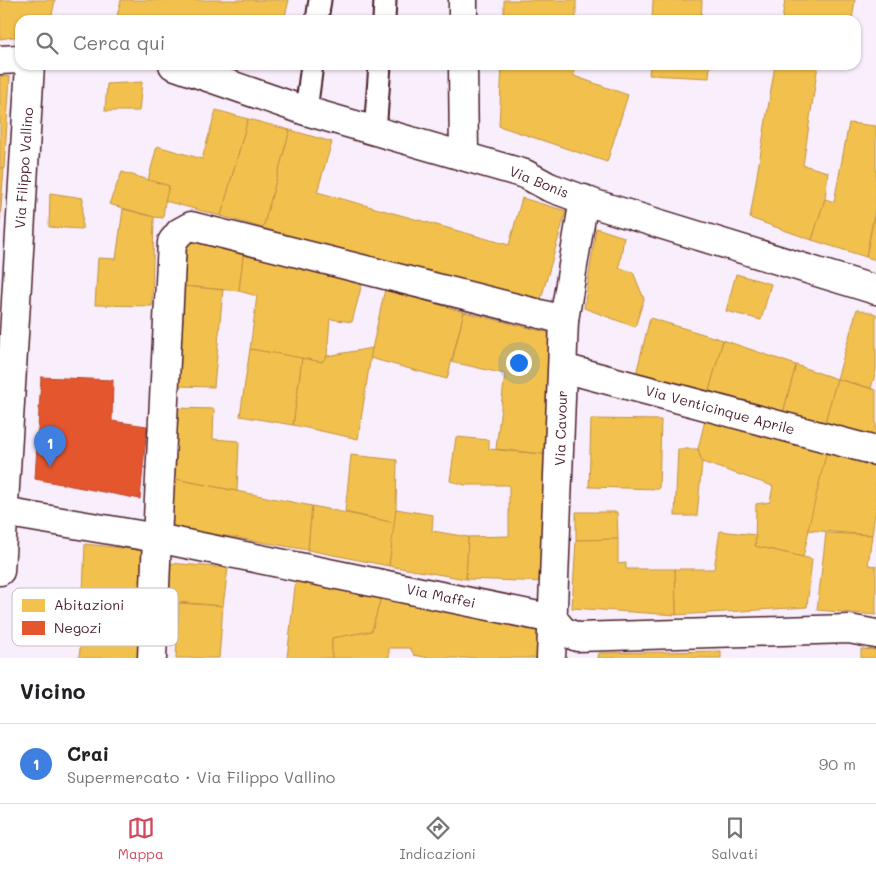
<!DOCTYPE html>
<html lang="it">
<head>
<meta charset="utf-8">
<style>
  body { margin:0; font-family:Mali,sans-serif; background:#f2f2f2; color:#202124 }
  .you { position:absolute; left:518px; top:362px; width:18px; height:18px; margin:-12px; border:4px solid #fff; border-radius:50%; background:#1a73e8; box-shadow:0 0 0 8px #1a73e833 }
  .badge { display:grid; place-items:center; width:32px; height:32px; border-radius:50%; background:#d1495b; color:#fff; font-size:16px; font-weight:700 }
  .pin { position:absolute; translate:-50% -41px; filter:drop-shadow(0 1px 2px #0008) }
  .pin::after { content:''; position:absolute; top:26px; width:18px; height:15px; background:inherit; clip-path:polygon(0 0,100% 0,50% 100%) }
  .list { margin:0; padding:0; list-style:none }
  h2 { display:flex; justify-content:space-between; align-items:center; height:65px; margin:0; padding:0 20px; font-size:21px }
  h2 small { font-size:16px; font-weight:400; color:#757577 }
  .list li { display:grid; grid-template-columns:32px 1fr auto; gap:15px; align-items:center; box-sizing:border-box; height:80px; padding:0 20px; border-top:1px solid #e0e0e0 }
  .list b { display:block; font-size:19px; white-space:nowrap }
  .list p { margin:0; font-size:16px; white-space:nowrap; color:#757577 }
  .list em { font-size:16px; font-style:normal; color:#757577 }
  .icon { flex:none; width:28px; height:28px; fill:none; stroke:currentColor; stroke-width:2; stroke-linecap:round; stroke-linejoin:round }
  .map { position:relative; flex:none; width:876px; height:658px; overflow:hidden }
  .search { position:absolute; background:#fff; box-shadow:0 1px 4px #0004; left:15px; right:15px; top:15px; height:55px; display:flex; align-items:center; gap:12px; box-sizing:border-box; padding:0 18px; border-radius:15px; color:#757577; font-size:19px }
  .sheet { height:145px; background:#fff }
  nav { display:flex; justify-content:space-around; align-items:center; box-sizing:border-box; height:70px; border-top:1px solid #e0e0e0; background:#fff; font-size:14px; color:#757577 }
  nav a { display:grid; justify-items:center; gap:2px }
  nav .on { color:#d1495b }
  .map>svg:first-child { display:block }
  .homes { fill:#f2c14e; stroke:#c09044 }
  .shops { fill:#e4572e; stroke:#b6462d }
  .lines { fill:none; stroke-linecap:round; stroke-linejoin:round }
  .service-casing { stroke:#4a1f2b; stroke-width:25 }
  .minor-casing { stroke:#4a1f2b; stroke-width:31 }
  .service { stroke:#fff; stroke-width:21 }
  .minor { stroke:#fff; stroke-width:28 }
  .labels { text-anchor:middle; stroke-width:5; stroke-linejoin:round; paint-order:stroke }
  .street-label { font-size:14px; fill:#4a1f2b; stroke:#fff }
  .key { fill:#fff; stroke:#c9bcbf; stroke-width:1 }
  .key-label { font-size:14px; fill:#4a1f2b }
</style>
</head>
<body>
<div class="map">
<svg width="876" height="658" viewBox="0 0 876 658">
  <rect width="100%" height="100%" fill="#f9eefb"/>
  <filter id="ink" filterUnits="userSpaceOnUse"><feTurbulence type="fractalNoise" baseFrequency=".02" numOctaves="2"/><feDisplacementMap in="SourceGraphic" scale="10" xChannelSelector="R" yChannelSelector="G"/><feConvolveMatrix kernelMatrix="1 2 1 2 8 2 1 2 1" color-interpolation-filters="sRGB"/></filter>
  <g filter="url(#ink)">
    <g class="homes">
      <path d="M0 0H55L51 20H20V36L0 39Z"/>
      <path d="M121 0H289L284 20H116Z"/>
      <rect x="504" y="0" width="72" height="20"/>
      <path d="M653 0H702L701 20H652Z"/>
      <path d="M785 0H855L852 20H782Z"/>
      <path d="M502 65H574V76L628 95 607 162 499 126Z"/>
      <path d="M650 65H710L709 78 649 75Z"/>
      <path d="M775 65H818L803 165 828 172 825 199 812 240 750 218Z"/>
      <path d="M0 76 10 77 4 168H0Z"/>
      <path d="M142 82 139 111H105L107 84Z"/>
      <path d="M216 110 248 119 221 216 165 201 169 186 148 180 157 146 202 159Z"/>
      <path d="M248 119 290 130 263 228 221 216Z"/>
      <path d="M849 123 876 126V203L866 257 812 240 825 199 834 202Z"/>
      <path d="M290 130 332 142 317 192 509 245 522 198 566 211 539 306 263 228Z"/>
      <path d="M0 168H4L0 220Z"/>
      <path d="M122 172 169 186 165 201 163 218 154 217 109 204Z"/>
      <path d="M50 193 83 198 82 229 49 227Z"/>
      <path d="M123 209 154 217 152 306 95 305 98 258 116 259Z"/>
      <path d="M874 217 876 218V260L866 257Z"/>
      <path d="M596 228 624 237 619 268 633 272 644 299 635 327 584 308Z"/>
      <path d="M189 230 244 249 239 291 183 286Z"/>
      <path d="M244 249 363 280 352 322 330 319 327 356 322 362 250 349 257 296 239 291Z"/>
      <path d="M736 274 771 284 761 320 726 311Z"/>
      <path d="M183 286 223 290 214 387 179 386Z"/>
      <path d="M385 289 464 312 447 379 370 358Z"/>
      <path d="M857 309 876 314V371L871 388 837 379Z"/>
      <path d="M464 312 558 335 552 455 496 449 505 374 452 362Z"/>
      <path d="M650 318 723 340 708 395 636 374Z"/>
      <path d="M723 340 796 365 782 417 708 395Z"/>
      <path d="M372 348 358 439 293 425 302 358 322 362 327 356Z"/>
      <path d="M250 349 302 358 293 425 240 416Z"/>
      <path d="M796 365 837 379 823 429 782 417Z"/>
      <path d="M837 379 876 390V443L823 429Z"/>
      <path d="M174 408 214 409 213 439 239 441 237 491 170 478Z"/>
      <path d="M591 419 661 420 659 489 589 487Z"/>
      <path d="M705 420 827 450 803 557 755 546 756 504 770 502 773 486 702 462 698 449Z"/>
      <path d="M456 437 489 440V449L552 455 548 582 466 579 468 537 509 536V485H465L450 481Z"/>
      <path d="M678 449H698L702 462 697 516H675Z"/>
      <path d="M827 450 876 466V514H875L872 535 808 530Z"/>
      <path d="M351 455 397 460 396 509 395 523 345 512Z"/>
      <path d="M170 478 312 506 308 550 167 526Z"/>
      <path d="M312 506 395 523 389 566 308 550Z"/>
      <path d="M396 509 433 515 432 531 468 537 466 579 389 566Z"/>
      <path d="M576 512H617L618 539 576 540Z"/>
      <path d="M720 531 756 535 755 546 812 559 807 607 676 615 675 569H714Z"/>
      <path d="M826 533 872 535 868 565 876 566V615L817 610Z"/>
      <path d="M618 539V564L626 563V569H675L676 615 572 608 576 540Z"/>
      <path d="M85 544 147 551 143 641 81 639Z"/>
      <path d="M170 563 228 568 223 606 167 601Z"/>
      <path d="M296 578 381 597 372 631 332 638V658H287Z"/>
      <path d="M381 597 550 630 548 658H429L414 655 410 648H389V658H332V638L372 631Z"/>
      <path d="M179 603 223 606 219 658H176Z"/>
      <path d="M81 639 143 641 142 658H79Z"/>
      <path d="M861 649 876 650V658H861Z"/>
      <path d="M721 651V658H598L599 653Z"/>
    </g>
    <path class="shops" d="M41 377 113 380 112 421 147 426 140 499 35 479Z"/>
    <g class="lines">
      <defs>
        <g id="service">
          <path d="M317 20 320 0"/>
          <path d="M384 20 385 0"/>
          <path d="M306 111 312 65"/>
          <path d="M375 132 380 65"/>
        </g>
        <g id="minor">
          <path d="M463 0V20"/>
          <path d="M0 60 20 59"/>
          <path d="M173 65 306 111 525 174 549 187 598 205 876 290"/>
          <path d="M463 65 464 156"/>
          <path d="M563 368 876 451"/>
          <path d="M3 512 157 538 553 619 563 631 577 637 849 629 876 634"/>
          <path d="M0 571 30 65"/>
          <path d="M152 658 157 538 172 242 180 232 191 226 564 320"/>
          <path d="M551 658 564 320 584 199"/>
        </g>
      </defs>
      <use href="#service" class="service-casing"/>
      <use href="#minor" class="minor-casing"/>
      <use href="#service" class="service"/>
      <use href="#minor" class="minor"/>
    </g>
  </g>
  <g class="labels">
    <g class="street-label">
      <text transform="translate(24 168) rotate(-86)" y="5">Via Filippo Vallino</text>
      <text transform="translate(539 182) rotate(22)" y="5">Via Bonis</text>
      <text transform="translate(720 410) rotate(15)" y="5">Via Venticinque Aprile</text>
      <text transform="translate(561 428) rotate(-88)" y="5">Via Cavour</text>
      <text transform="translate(441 596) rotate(12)" y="5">Via Maffei</text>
    </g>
  </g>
  <rect x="12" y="588" width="166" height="58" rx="8" class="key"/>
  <rect x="22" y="599" width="23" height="13" fill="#f2c14e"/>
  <rect x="22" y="621" width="23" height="14" fill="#e4572e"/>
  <g class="key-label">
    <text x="54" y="610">Abitazioni</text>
    <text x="54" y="633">Negozi</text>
  </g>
</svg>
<div class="you"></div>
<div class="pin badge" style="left:50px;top:467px;background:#3f7fe0">1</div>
<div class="search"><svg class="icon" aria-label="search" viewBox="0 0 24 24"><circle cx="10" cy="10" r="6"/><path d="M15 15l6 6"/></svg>Cerca qui</div>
</div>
<section class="sheet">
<h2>Vicino<small></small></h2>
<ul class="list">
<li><span class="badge" style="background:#3f7fe0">1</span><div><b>Crai</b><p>Supermercato · Via Filippo Vallino</p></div><em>90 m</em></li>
</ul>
</section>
<nav>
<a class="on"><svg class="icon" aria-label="map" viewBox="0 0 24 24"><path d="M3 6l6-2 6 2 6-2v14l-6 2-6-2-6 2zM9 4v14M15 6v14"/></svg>Mappa</a>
<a><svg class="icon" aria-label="directions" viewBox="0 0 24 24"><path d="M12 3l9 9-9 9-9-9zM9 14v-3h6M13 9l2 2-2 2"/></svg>Indicazioni</a>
<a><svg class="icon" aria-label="saved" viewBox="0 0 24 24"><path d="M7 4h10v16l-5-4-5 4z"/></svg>Salvati</a>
</nav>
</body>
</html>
